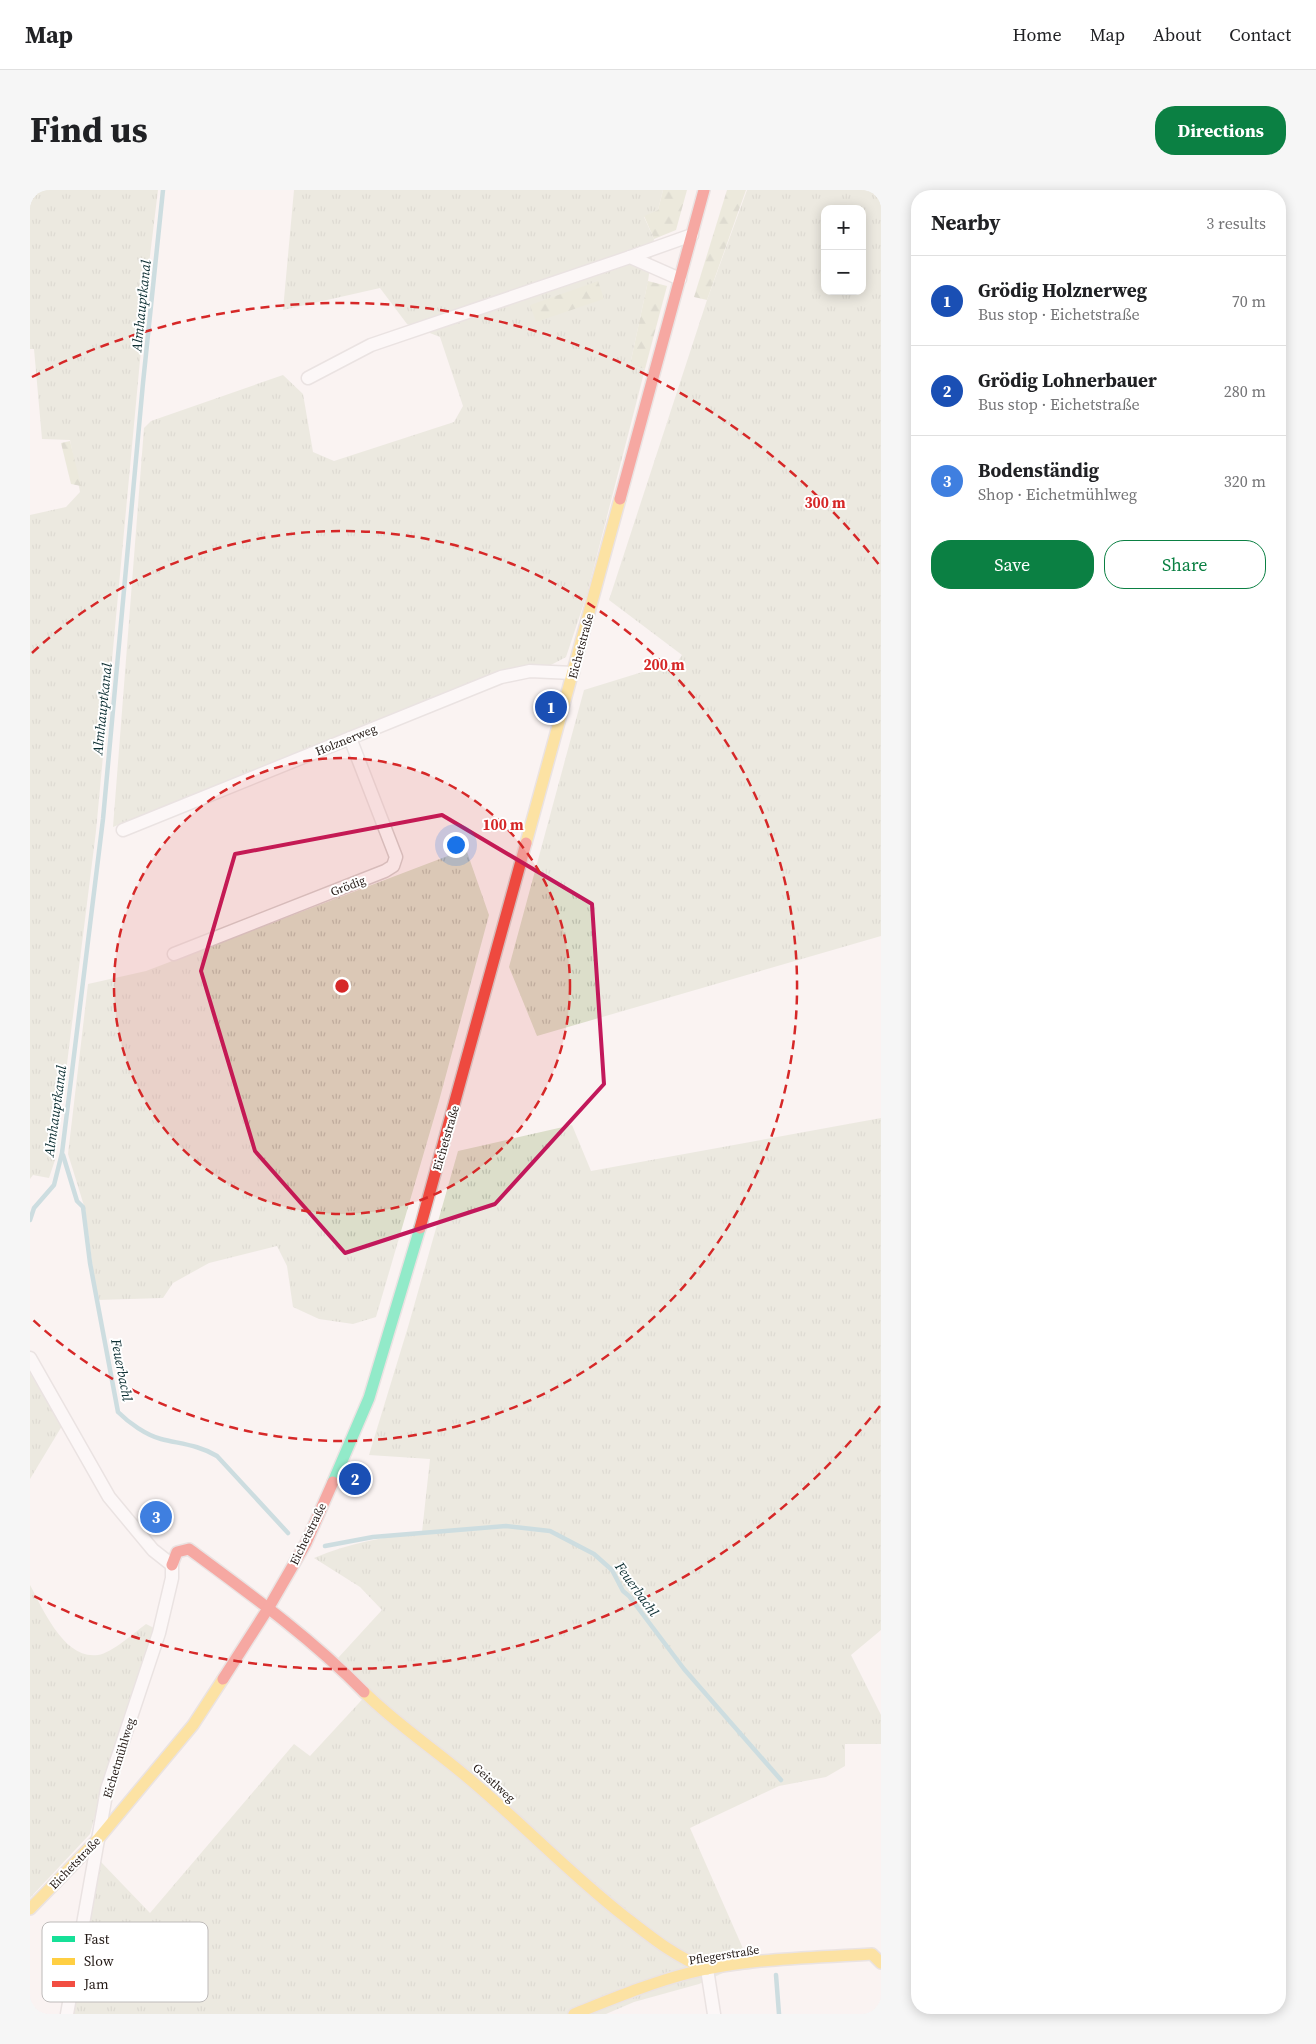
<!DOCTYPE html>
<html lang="en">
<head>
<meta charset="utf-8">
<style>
  body { margin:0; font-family:"Source Serif 4",serif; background:#f6f6f6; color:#202124 }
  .controls { position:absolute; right:15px; top:15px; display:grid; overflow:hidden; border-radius:10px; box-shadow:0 2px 12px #0003 }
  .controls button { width:45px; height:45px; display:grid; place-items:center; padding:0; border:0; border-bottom:1px solid #e0e0e0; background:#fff; color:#202124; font:25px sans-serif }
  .you { position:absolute; left:425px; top:654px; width:18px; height:18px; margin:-12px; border:4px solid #fff; border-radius:50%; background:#1a73e8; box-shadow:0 0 0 8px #1a73e833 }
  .badge { display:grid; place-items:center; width:32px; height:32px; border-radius:50%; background:#0b8043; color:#fff; font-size:16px; font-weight:700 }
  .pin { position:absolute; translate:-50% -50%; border:2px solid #fff; box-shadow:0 1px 5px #0006 }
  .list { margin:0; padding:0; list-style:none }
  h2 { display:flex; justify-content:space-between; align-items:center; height:65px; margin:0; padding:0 20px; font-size:21px }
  h2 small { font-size:16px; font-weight:400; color:#757577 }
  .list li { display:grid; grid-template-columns:32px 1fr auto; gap:15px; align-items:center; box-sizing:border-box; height:90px; padding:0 20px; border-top:1px solid #e0e0e0 }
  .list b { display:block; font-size:19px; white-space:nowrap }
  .list p { margin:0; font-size:16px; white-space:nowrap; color:#757577 }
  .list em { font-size:16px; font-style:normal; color:#757577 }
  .actions { display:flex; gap:10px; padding:15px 20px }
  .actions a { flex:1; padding:11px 0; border:1px solid #0b8043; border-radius:20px; text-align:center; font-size:18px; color:#0b8043 }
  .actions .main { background:#0b8043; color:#fff }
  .map { position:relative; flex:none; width:851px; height:1824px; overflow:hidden; border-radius:20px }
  header { display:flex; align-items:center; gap:30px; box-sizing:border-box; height:70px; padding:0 25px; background:#fff; border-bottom:1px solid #e0e0e0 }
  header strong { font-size:24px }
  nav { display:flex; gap:28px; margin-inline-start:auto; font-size:18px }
  .intro { display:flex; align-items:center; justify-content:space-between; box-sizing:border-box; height:120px; padding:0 30px }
  h1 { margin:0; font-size:35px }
  .button { padding:12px 22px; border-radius:20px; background:#0b8043; color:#fff; font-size:18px; font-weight:700 }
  main { display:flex; gap:30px; padding:0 30px }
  aside { flex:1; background:#fff; border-radius:20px; box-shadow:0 2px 12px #0003 }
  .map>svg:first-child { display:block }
  .grass { fill:url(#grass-tufts); fill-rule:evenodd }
  .forest { fill:url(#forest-firs) }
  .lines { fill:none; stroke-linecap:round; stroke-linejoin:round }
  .stream { stroke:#97c4ca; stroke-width:4.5 }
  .street-casing { stroke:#d8d0ce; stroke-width:15 }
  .fast-casing { stroke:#d8d0ce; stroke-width:14 }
  .slow-casing { stroke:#d8d0ce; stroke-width:14 }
  .jam-casing { stroke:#d8d0ce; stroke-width:14 }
  .street { stroke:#fefdfd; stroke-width:12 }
  .fast { stroke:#16e098; stroke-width:11 }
  .slow { stroke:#ffcf43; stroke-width:11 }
  .jam { stroke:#f24e42; stroke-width:11 }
  .marked { fill:none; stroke:#c2185b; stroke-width:4; stroke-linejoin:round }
  .ring { fill:none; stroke:#d62828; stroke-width:2.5; stroke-dasharray:9 6 }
  .labels { text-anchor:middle; stroke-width:4; stroke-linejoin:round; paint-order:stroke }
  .street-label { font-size:12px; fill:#231915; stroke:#fff }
  .water-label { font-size:14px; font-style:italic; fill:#0e3034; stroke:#fff }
  .key { fill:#fff; stroke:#bdbab9; stroke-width:1 }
  .key-label { font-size:14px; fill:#231915 }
  .centre { fill:#d62828; stroke:#fff; stroke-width:2.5 }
  .ring-label { font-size:15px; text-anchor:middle; font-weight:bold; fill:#d62828; stroke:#fff; stroke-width:4; stroke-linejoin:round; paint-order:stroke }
</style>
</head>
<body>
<header>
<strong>Map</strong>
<nav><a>Home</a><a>Map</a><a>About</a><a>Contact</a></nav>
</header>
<div class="intro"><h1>Find us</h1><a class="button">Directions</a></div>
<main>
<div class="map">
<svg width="851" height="1824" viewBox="0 0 851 1824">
  <defs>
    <pattern id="grass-tufts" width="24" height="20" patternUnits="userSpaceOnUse" patternTransform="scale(1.25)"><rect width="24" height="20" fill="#dcdeca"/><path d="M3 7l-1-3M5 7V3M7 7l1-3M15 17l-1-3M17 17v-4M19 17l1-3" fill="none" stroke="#bcbead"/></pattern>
    <pattern id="forest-firs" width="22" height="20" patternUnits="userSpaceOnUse" patternTransform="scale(1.25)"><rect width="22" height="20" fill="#dbdec2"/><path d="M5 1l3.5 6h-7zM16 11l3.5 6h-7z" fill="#bcbea6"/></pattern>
  </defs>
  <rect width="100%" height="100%" fill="#faf3f2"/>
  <g class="grass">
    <path d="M0 0H128L119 74 66 641 25 970 19 988 3 985 0 989V325L36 317 50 302 40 250 12 249 4 159H0Z"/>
    <path d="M264 0H633L628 20 614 27 624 49 618 91 600 175 615 179 557 404 536 467 519 476 483 478 83 637 114 238 121 231 253 185 273 204 283 262 304 271 424 232 433 216 410 147 377 134 350 98 253 120Z"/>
    <path d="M717 0H843L851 6V746L507 846 479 777 554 500 648 471 652 465 579 410 677 110ZM795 19H832V101H795Z"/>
    <path d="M436 659 459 725 409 911 346 1127 323 1134 289 1129 263 1117 257 1076 247 1056 179 1073 143 1093 133 1108 67 1110 55 1019 38 964 58 794 116 781Z"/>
    <path d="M851 928V1440L821 1465 851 1525V1554H815V1576L796 1587 749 1596 660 1638 722 1779 695 1782 669 1794 604 1812 576 1824H40L71 1672 120 1723 264 1554 280 1566 340 1501 308 1468 352 1420 330 1397 284 1368C319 1353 355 1347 392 1342L400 1269 339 1265 378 1137 428 961 542 935 561 981Z"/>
    <path d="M0 1183 32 1236 0 1289Z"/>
    <path d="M0 1395C13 1419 34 1470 68 1465 82 1463 105 1442 116 1434L124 1438 122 1454 76 1587 60 1644 0 1708Z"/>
  </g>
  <g class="forest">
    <path d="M633 0H657L646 40 624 49 614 26 628 20Z"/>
    <path d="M697 0H716L677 110 664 107Z"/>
    <path d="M568 91 574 109 506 132 500 115Z"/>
    <path d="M618 91 637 96 615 179 600 175Z"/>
    <path d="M40 251 51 296 41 294 31 253Z"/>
  </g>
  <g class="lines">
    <g class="stream">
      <path d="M33 965 47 1011 53 1017 60 1073 88 1222C99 1233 116 1245 131 1249 151 1254 169 1255 187 1266L258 1343"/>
      <path d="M0 1030 4 1018 24 995 32 963 73 629 113 193 133 0"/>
      <path d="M295 1356 343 1347 476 1336 520 1341 564 1364 582 1380 593 1401 599 1406 654 1479 751 1590"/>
      <path d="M746 1785 749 1824"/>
    </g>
    <defs>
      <g id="street">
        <path d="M600 67 662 45"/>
        <path d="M278 188 341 155 600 67 650 89"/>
        <path d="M93 640 471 487 500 481 543 483"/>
        <path d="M144 764 355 681 363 676 366 667 320 548"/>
        <path d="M0 1168 79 1307 123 1360 142 1375V1388L129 1443 77 1599 37 1824"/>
        <path d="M677 1779 684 1824"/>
      </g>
      <path id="fast" d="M303 1292 339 1208 390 1038"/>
      <g id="slow">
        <path d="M496 653 590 309"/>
        <path d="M334 1502C366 1534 403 1558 437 1587 491 1632 539 1683 594 1726 621 1747 645 1767 677 1779"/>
        <path d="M0 1719 69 1648 163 1535 193 1489"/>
        <path d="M544 1824C582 1809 620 1793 659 1783 719 1768 781 1768 842 1764L851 1773"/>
      </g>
      <g id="jam">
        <path d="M590 309 674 0"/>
        <path d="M390 1038 496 653"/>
        <path d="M142 1375 147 1362 159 1359C220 1404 281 1448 334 1502"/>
        <path d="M193 1489 239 1417 276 1353 303 1292"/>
      </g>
    </defs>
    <use href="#street" class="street-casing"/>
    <use href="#fast" class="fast-casing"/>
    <use href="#slow" class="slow-casing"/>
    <use href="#jam" class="jam-casing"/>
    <use href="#street" class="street"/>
    <use href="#fast" class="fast"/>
    <use href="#slow" class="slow"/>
    <use href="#jam" class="jam"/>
  </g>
  <path d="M0 0H851V1824H0ZM412 625 562 714 574 894 465 1014 315 1063 225 961 171 781 205 664Z" fill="#faf3f2" fill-opacity=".55" fill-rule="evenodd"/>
  <path class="marked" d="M412 625 562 714 574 894 465 1014 315 1063 225 961 171 781 205 664Z"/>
  <circle cx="312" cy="796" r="228" fill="#d62828" fill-opacity=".12"/>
  <g class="ring">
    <circle cx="312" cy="796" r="228"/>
    <path d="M2 463A455 455 0 1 1 2 1129"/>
    <path d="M850 1216A683 683 0 0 1 2 1405M2 187A683 683 0 0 1 850 376"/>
  </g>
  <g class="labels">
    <g class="street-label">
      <text transform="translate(551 456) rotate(-75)" y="4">Eichetstraße</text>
      <text transform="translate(316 550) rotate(-22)" y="4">Holznerweg</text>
      <text transform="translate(318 696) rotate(-21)" y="4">Grödig</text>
      <text transform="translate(416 948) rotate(-74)" y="4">Eichetstraße</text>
      <text transform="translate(278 1344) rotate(-64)" y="4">Eichetstraße</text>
      <text transform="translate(89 1568) rotate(-73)" y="4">Eichetmühlweg</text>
      <text transform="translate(464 1593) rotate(42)" y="4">Geistlweg</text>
      <text transform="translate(45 1673) rotate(-46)" y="4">Eichetstraße</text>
      <text transform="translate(694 1765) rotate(-9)" y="4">Pflegerstraße</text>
    </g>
    <g class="water-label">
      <text transform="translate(111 116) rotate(-84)" y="5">Almhauptkanal</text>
      <text transform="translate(72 519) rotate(-84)" y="5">Almhauptkanal</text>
      <text transform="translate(25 921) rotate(-82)" y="5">Almhauptkanal</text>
      <text transform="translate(92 1180) rotate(79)" y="5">Feuerbachl</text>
      <text transform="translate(607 1399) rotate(54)" y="5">Feuerbachl</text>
    </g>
  </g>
  <rect x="12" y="1732" width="166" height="80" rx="8" class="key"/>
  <rect x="22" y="1746" width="23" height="6" fill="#16e098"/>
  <rect x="22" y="1768" width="23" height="7" fill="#ffcf43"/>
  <rect x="22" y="1791" width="23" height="6" fill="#f24e42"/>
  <g class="key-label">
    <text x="54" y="1754">Fast</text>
    <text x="54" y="1776">Slow</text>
    <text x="54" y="1799">Jam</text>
  </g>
  <circle cx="312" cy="796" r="8" class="centre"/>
  <g class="ring-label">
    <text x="795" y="318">300 m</text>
    <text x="634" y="480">200 m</text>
    <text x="473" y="640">100 m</text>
  </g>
</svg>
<div class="controls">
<button>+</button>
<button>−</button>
</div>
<div class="you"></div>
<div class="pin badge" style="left:521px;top:517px;background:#1a4fb4">1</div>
<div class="pin badge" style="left:325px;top:1289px;background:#1a4fb4">2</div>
<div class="pin badge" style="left:126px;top:1327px;background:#3f7fe0">3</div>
</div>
<aside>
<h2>Nearby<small>3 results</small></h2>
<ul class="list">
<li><span class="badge" style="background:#1a4fb4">1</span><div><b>Grödig Holznerweg</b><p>Bus stop · Eichetstraße</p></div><em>70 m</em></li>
<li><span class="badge" style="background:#1a4fb4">2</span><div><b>Grödig Lohnerbauer</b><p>Bus stop · Eichetstraße</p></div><em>280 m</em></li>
<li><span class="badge" style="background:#3f7fe0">3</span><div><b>Bodenständig</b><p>Shop · Eichetmühlweg</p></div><em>320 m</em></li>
</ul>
<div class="actions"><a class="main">Save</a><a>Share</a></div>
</aside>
</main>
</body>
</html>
